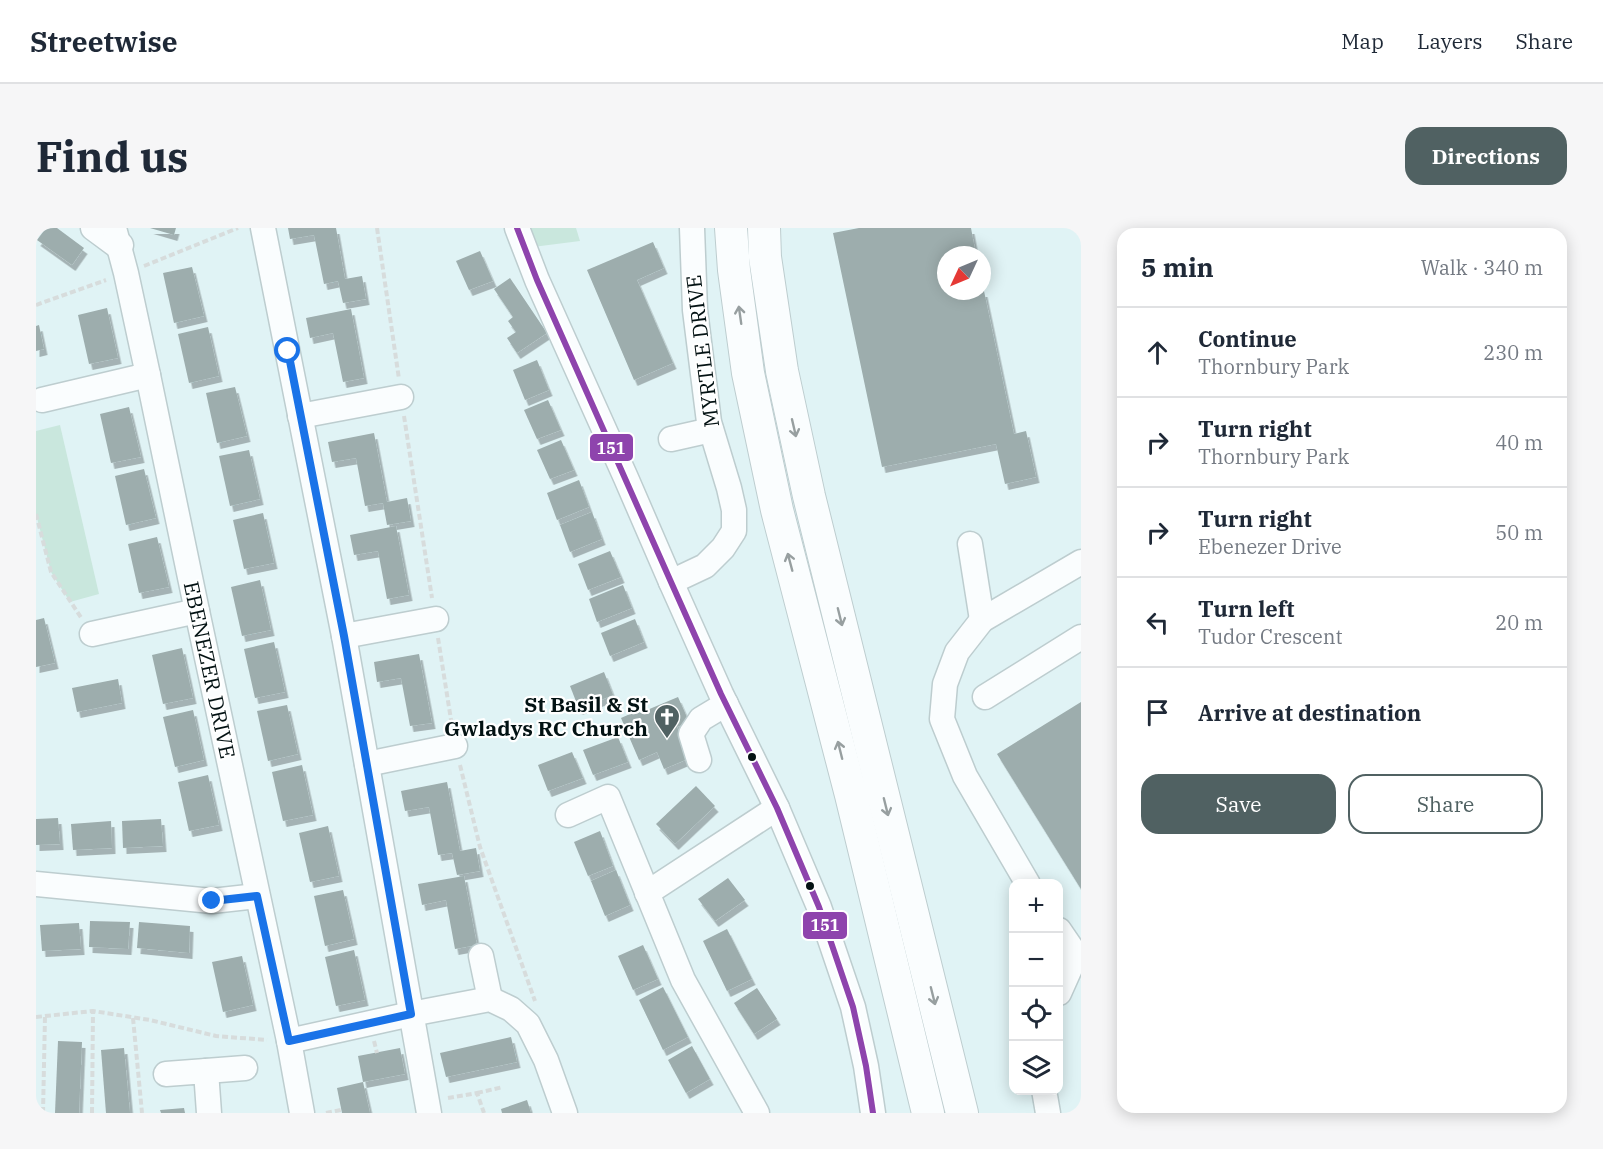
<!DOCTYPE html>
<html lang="en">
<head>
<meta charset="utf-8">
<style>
  body { margin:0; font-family:"IBM Plex Serif",serif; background:#f6f6f7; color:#1f2937 }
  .controls { position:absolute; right:18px; bottom:18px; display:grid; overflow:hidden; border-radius:12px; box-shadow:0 3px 15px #0003 }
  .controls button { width:54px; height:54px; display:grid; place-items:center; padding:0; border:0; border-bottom:2px solid #e0e1e3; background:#fff; color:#1f2937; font:30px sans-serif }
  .compass { position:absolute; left:901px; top:18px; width:54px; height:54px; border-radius:50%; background:#fff; box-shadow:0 3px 15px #0003; rotate:226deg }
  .stop { position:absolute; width:18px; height:18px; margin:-14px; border:4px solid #1a73e8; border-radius:50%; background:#fff }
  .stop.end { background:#1a73e8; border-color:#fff; box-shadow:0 2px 6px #0008 }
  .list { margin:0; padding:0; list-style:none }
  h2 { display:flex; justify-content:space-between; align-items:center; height:78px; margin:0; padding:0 24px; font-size:26px }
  h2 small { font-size:20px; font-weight:400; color:#747a83 }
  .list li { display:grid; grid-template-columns:39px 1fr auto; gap:18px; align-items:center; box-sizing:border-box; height:90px; padding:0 24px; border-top:2px solid #e0e1e3 }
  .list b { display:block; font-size:22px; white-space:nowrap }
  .list p { margin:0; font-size:20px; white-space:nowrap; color:#747a83 }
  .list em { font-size:20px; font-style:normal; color:#747a83 }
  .actions { display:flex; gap:12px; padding:18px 24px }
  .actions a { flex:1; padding:14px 0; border:2px solid #506162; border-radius:18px; text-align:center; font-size:21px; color:#506162 }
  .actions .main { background:#506162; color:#fff }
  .icon { flex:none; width:33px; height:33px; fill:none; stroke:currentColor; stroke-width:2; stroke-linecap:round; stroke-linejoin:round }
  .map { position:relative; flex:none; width:1045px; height:885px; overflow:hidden; border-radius:18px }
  header { display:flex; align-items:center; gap:36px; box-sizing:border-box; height:84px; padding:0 30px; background:#fff; border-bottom:2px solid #e0e1e3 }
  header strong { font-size:28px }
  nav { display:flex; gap:33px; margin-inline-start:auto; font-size:21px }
  .intro { display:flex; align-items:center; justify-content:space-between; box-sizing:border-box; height:144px; padding:0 36px }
  h1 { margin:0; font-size:42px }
  .button { padding:15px 27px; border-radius:18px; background:#506162; color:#fff; font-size:21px; font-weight:700 }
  main { display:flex; gap:36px; padding:0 36px }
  aside { flex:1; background:#fff; border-radius:18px; box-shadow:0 3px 15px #0003 }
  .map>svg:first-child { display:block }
  .green { fill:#c9e7dd }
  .building { fill:#9dadad; filter:url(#shadow) }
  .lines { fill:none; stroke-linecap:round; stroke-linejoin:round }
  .minor-casing { stroke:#bdcdcf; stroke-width:27 }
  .major-casing { stroke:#bdcdcf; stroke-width:34 }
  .path { stroke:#d7dcdc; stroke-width:4; stroke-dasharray:6 3; stroke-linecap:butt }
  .minor { stroke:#fafdfe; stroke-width:24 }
  .major { stroke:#fafdfe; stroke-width:32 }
  .bus-1-casing { stroke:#fff; stroke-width:10 }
  .bus-1 { stroke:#8e44ad; stroke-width:6 }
  .oneway { stroke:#979fa0 }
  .route { stroke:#1a73e8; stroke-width:8 }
  .bus-dot { fill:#031213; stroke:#fff; stroke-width:2 }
  .labels { text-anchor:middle; stroke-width:4.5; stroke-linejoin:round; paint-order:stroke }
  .street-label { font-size:21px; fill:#031213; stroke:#fff }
  .poi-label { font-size:21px; font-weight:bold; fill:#031213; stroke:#fff; text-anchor:end }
  .line-badge { stroke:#fff; stroke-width:2 }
  .badge-label { font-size:16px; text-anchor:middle; font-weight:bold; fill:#fff }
</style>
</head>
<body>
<header>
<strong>Streetwise</strong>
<nav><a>Map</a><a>Layers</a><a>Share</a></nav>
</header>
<div class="intro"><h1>Find us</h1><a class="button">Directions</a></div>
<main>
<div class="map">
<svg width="1045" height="885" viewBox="0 0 1045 885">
  <defs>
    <filter id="shadow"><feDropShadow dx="3.5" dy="6" stdDeviation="0" flood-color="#0004"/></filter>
  </defs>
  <rect width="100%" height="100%" fill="#e0f3f5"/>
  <g class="green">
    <path d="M481 0H540L544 13 489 20Z"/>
    <path d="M24 197 63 366 34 374 15 344 0 286V203Z"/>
  </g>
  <g class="building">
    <path d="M10 0H21L48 20 36 37 1 12Z"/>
    <path d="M114 0H140L138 7Z"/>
    <path d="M252 0H300L309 51 326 48 330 71 307 75 302 53 288 56 278 7 254 11Z"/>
    <path d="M823 0H935L940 27H910V63H948L978 206 990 203 1000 249 969 256 960 216 846 239 797 5Z"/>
    <path d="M617 14 628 40 601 52 637 135 598 152 551 42Z"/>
    <path d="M444 23 457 53 433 62 420 33Z"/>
    <path d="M156 39 168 88 138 95 127 45Z"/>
    <path d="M474 50 511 105 481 125 471 110 480 104 472 93 477 89 458 61Z"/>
    <path d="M71 80 82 130 53 136 42 87Z"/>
    <path d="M315 81 328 150 307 154 297 105 274 110 270 90Z"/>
    <path d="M3 97 8 121 0 123V98Z"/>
    <path d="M172 99 183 148 153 155 142 106Z"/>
    <path d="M501 132 513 162 489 172 477 142Z"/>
    <path d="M199 159 211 208 181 215 170 165Z"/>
    <path d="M512 172 525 202 501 211 488 182Z"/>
    <path d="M93 179 105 229 75 235 64 186Z"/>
    <path d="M338 205 351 274 371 270 375 293 351 297 347 275 329 278 320 230 296 234 292 214Z"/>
    <path d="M525 212 538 242 514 251 501 222Z"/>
    <path d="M213 222 224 271 194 278 183 228Z"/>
    <path d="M108 241 120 290 90 297 79 248Z"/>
    <path d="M543 252 553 279 521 292 511 265Z"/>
    <path d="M556 284 566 311 534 324 524 297Z"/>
    <path d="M227 285 238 335 208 341 197 292Z"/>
    <path d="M360 298 373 367 351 371 342 323 318 327 314 307Z"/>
    <path d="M121 309 133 359 103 365 92 316Z"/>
    <path d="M574 323 585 349 552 362 542 336Z"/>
    <path d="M224 352 235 402 206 408 195 359Z"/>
    <path d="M587 357 596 380 561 394 553 371Z"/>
    <path d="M8 390 19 435 0 439V392Z"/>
    <path d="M599 391 608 414 574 428 565 405Z"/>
    <path d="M238 414 249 464 219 470 208 421Z"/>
    <path d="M146 420 157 470 127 476 116 427Z"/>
    <path d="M383 426 396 495 374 498 365 450 341 454 338 434Z"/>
    <path d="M568 444 577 467 543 481 534 458Z"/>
    <path d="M82 451 86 475 41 484 36 460Z"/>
    <path d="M642 469 653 494 641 499 654 530 628 541 621 524 603 532 585 490 603 482 604 485Z"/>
    <path d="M1045 474V661L961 526Z"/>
    <path d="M251 477 262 526 232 533 221 483Z"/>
    <path d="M157 482 168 532 139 539 127 489Z"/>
    <path d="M582 509 592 534 557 547 547 522Z"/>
    <path d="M536 524 547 550 512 563 502 537Z"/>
    <path d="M266 537 277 587 247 593 236 544Z"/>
    <path d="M172 547 183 597 153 603 142 554Z"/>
    <path d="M411 554 424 623 440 620 444 643 421 647 416 625 402 627 393 579 369 583 365 563Z"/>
    <path d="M660 558 679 578 639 616 620 596Z"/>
    <path d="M22 590 24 616 0 617V591Z"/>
    <path d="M125 591 127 618 87 620 86 593Z"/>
    <path d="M75 593 76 620 37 622 35 596Z"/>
    <path d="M292 598 303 648 274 654 263 605Z"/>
    <path d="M564 603 577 638 552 648 538 614Z"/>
    <path d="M580 642 594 677 569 688 555 653Z"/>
    <path d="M428 648 441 717 419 721 410 672 386 677 382 656Z"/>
    <path d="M692 650 709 672 679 693 662 671Z"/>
    <path d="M307 662 318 711 289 718 278 668Z"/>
    <path d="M54 693 94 694 92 721 53 719Z"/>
    <path d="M103 694 154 698 153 725 101 720Z"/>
    <path d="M43 695 45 721 6 723 4 697Z"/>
    <path d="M691 701 716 751 691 763 667 713Z"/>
    <path d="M607 717 622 751 597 762 582 728Z"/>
    <path d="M318 722 329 772 300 778 289 729Z"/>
    <path d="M206 728 217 777 187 784 176 734Z"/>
    <path d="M627 759 652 809 627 822 603 772Z"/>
    <path d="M721 760 741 791 718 806 698 775Z"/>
    <path d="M475 809 481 834 410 849 404 825Z"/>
    <path d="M22 813 46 814 43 885H19Z"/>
    <path d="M656 818 674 851 650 865 632 832Z"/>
    <path d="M88 820 94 885H70L65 822Z"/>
    <path d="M364 820 369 846 327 854 322 828Z"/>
    <path d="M327 854 334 885H306L301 860Z"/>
    <path d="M491 872 495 885H466L465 881Z"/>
    <path d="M148 880 149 885H125L124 882Z"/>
  </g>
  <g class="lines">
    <defs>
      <g id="minor">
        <path d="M57 0 84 20 85 17"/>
        <path d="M78 0 90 45 112 147 161 383 253 813 266 885"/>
        <path d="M227 0 308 408 393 885"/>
        <path d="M481 0 501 52 590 250 635 354 685 466 741 580 783 679 817 779 830 838 837 885"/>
        <path d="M6 172 112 147"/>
        <path d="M264 188 365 169"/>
        <path d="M635 211 675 202"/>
        <path d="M934 316 946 392"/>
        <path d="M635 354 669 338 687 320 698 303V282L693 260 673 194 659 82 656 0"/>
        <path d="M56 406 161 383"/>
        <path d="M308 408 400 391"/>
        <path d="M949 469 1045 409"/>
        <path d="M663 532 655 506 665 491 690 476"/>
        <path d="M331 536 419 518"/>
        <path d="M532 587 572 569 647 752 721 885"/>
        <path d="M0 656 176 673 221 668"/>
        <path d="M992 656 929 548 906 491 909 456 921 424 946 392 1045 334"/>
        <path d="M611 665 741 580"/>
        <path d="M1023 702 1040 727 1023 765"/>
        <path d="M445 728 454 771"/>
        <path d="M253 813 375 786 454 771 475 781 492 796 510 832 529 885"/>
        <path d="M170 843 209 840"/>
        <path d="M130 846 170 843 173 885"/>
        <path d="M1008 862 1012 885"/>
      </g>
      <g id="major">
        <path d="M695 0 698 42 712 145 741 282 815 567 892 885"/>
        <path d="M728 0 729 29 746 143 773 268 926 885"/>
      </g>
    </defs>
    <use href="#minor" class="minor-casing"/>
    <use href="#major" class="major-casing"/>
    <g class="path">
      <path d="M341 0 363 151"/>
      <path d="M108 38 202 0"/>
      <path d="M0 77 70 52"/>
      <path d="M368 188 396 370"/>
      <path d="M0 286 15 344 46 391"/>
      <path d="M402 410 416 498"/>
      <path d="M424 537 444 619 499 773"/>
      <path d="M0 789 57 783 114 792 180 808 231 812"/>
      <path d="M97 790 106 885"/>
      <path d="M338 813 341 825"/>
      <path d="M441 865 467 859"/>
      <path d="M412 870 441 865 448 885"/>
      <path d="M7 885 9 788"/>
      <path d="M56 885 57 784"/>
      <path d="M290 885 305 882"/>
    </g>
    <use href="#minor" class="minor"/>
    <use href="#major" class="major"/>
    <defs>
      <path id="bus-1" d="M481 0 501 52 635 354 685 466 741 580 783 679 817 779 830 838 837 885"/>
    </defs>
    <use href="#bus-1" class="bus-1-casing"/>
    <use href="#bus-1" class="bus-1"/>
  </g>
  <defs><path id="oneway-shaft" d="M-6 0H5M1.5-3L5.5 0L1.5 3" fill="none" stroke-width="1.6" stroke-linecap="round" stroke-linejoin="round" transform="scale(1.5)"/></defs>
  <g class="oneway">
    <use href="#oneway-shaft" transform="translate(704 87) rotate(-98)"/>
    <use href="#oneway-shaft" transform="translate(758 200) rotate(77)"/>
    <use href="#oneway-shaft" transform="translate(754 334) rotate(-105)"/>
    <use href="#oneway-shaft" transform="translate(804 389) rotate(76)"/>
    <use href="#oneway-shaft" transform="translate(804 522) rotate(-104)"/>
    <use href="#oneway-shaft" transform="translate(850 579) rotate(76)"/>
    <use href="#oneway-shaft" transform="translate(897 768) rotate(76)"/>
  </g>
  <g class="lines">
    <path class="route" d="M176 673 221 668 253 813 375 786 308 408 252 123"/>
  </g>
  <defs>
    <symbol id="church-pin" viewBox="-11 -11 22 30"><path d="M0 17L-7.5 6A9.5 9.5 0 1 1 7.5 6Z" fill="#506162" stroke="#fff"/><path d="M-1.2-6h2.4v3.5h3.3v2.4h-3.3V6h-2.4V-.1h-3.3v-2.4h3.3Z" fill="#fff"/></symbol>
  </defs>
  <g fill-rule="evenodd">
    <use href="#church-pin" x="616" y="474" width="30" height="40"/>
  </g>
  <g class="bus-dot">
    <circle cx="716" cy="529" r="5"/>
    <circle cx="774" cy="658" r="5"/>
  </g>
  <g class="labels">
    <g class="street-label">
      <text transform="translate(667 123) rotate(-97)" y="7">MYRTLE DRIVE</text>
      <text transform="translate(173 442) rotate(78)" y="7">EBENEZER DRIVE</text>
    </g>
    <g class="poi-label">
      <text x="612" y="484">St Basil &amp; St<tspan x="612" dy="24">Gwladys RC Church</tspan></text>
    </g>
  </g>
  <g class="line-badge">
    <rect x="553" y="205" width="45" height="29" rx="6" fill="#8e44ad"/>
    <rect x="766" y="683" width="46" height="29" rx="6" fill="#8e44ad"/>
  </g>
  <g class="badge-label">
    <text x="575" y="226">151</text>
    <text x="789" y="703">151</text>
  </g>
</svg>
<div class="controls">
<button>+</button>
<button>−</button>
<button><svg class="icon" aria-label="locate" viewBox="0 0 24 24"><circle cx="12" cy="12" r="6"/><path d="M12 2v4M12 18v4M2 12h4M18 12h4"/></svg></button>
<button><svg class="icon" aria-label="layers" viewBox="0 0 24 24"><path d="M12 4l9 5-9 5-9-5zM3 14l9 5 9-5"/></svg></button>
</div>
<svg class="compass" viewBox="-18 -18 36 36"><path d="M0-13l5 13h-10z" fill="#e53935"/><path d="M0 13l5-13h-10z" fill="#747a83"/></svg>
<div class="stop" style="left:252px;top:123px"></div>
<div class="stop end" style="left:176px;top:673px"></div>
</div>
<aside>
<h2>5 min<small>Walk · 340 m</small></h2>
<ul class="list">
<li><svg class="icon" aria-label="ahead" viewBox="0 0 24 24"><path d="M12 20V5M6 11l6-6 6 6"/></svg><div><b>Continue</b><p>Thornbury Park</p></div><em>230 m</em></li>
<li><svg class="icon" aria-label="right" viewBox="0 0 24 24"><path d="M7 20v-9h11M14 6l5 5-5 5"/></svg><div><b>Turn right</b><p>Thornbury Park</p></div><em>40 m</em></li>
<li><svg class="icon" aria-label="right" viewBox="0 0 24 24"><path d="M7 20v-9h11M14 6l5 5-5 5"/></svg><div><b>Turn right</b><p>Ebenezer Drive</p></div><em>50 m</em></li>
<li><svg class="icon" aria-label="left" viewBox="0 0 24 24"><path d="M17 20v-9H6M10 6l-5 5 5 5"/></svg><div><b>Turn left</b><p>Tudor Crescent</p></div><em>20 m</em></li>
<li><svg class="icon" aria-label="arrive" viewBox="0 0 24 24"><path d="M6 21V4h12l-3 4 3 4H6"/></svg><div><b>Arrive at destination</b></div></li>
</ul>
<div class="actions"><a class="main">Save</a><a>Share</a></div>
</aside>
</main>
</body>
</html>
